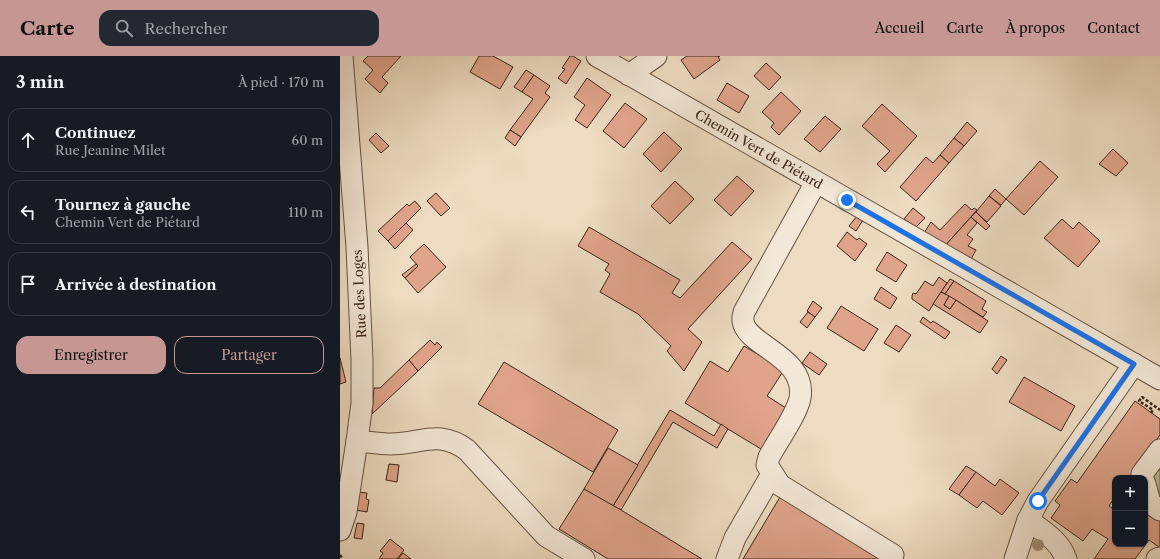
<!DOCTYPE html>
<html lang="fr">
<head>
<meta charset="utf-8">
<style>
  body { margin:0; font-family:"Libre Caslon Text",serif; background:#242831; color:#f1f3f6 }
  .controls { position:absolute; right:12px; bottom:12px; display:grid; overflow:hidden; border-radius:8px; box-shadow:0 1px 3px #0004 }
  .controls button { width:36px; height:36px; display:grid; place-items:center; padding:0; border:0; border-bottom:1px solid #363941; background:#171b24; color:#f1f3f6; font:20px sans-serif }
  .stop { position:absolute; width:12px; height:12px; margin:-9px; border:3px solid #1a73e8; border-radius:50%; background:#fff }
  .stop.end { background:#1a73e8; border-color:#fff; box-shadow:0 1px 4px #0008 }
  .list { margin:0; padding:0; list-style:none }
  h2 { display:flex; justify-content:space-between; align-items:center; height:52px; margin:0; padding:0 16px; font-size:17px }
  h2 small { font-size:13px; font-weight:400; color:#9ea1a6 }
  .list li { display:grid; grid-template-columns:26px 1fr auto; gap:12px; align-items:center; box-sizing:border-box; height:64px; margin:0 8px 8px; padding:0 8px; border:1px solid #363941; border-radius:12px }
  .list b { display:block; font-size:15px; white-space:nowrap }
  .list p { margin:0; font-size:13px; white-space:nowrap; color:#9ea1a6 }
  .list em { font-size:13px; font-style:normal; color:#9ea1a6 }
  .actions { display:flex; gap:8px; padding:12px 16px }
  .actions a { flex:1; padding:9px 0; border:1px solid #c59692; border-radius:12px; text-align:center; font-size:14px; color:#c59692 }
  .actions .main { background:#c59692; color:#111 }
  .icon { flex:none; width:22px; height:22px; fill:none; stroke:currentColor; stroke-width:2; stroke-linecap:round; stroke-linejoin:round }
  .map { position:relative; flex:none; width:820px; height:503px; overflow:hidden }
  header { display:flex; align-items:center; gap:24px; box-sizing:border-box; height:56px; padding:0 20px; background:#c59692; color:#111 }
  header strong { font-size:19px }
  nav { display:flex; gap:22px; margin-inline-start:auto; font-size:14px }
  .search { width:280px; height:36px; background:#242831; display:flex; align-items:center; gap:10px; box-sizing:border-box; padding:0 14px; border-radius:12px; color:#9ea1a6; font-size:15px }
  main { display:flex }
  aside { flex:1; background:#171b24 }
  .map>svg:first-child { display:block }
  .green { fill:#b2c298; stroke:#777358 }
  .building { fill:#e0a48c; stroke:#3c2417 }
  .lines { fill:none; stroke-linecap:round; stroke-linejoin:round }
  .minor-casing { stroke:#685242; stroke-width:23 }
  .path { stroke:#3c2417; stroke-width:2.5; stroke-dasharray:3 2; stroke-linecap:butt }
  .minor { stroke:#f3e8d7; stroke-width:21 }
  .tree { fill:#9c8d75 }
  .route { stroke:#1a73e8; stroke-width:5 }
  .labels { text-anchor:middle; stroke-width:3; stroke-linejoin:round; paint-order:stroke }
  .street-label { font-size:13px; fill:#3c2417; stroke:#f3e8d7 }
</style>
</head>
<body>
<header>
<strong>Carte</strong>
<div class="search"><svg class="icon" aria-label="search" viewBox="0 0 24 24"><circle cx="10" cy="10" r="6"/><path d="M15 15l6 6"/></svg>Rechercher</div>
<nav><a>Accueil</a><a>Carte</a><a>À propos</a><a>Contact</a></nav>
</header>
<main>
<aside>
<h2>3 min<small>À pied · 170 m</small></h2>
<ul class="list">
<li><svg class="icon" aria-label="ahead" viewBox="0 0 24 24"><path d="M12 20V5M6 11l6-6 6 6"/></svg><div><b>Continuez</b><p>Rue Jeanine Milet</p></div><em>60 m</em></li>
<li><svg class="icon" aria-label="left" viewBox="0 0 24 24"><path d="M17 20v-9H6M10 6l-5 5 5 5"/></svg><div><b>Tournez à gauche</b><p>Chemin Vert de Piétard</p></div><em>110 m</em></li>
<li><svg class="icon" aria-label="arrive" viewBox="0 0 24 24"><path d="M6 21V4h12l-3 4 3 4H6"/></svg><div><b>Arrivée à destination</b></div></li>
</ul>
<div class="actions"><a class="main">Enregistrer</a><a>Partager</a></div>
</aside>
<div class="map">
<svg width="820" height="503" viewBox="0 0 820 503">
  <rect width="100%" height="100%" fill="#eddcc1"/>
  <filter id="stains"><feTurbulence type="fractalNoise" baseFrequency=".005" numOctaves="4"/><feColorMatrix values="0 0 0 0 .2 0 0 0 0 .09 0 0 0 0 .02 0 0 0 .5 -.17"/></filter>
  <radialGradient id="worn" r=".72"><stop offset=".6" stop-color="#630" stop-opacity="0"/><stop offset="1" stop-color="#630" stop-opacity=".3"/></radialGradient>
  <path class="green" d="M820 403V443L810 417Z"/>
  <g class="building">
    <path d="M28 0H61L42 21 48 27 40 37 25 23 33 14 23 5Z"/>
    <path d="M139 0H153L173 11 160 33 130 16Z"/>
    <path d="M230 0H233L241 5 226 28 218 22 225 13 222 12Z"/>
    <path d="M347 0H380L378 1 380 4 354 23 341 4Z"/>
    <path d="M426 7 441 21 429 34 414 20Z"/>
    <path d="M186 14 194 19 182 36 174 31Z"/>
    <path d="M194 19 210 30 205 37 210 41 181 81 170 74 193 43 182 36Z"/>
    <path d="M247 22 271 39 247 72 235 64 245 49 234 41Z"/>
    <path d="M387 27 409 40 399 57 377 44Z"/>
    <path d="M441 36 461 55 439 79 431 71 434 67 422 56Z"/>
    <path d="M285 47 307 63 284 92 263 75Z"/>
    <path d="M542 48 577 80 545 116 537 108 550 95 522 70Z"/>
    <path d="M485 60 501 73 480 96 464 83Z"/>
    <path d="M627 66 637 75 624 90 614 82Z"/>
    <path d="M170 74 181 81 175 90 165 82Z"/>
    <path d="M324 76 342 93 321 116 303 98Z"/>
    <path d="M36 77 49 90 41 97 29 84Z"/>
    <path d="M614 82 624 90 609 107 600 99Z"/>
    <path d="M773 93 788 107 776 120 759 108Z"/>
    <path d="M600 99 609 107 576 145 560 131 586 101 593 107Z"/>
    <path d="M700 105 718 121 684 159 666 143Z"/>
    <path d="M397 120 414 135 391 160 374 144Z"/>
    <path d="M335 125 354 143 330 168 311 150Z"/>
    <path d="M655 133 666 143 661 149 649 140Z"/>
    <path d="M96 137 110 152 101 160 87 145Z"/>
    <path d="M649 140 661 150 647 166 636 156Z"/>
    <path d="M75 145 81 152 48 185 38 175 67 148 69 150Z"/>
    <path d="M625 148 632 154 634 152 637 154 604 191 584 177 591 166 600 174Z"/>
    <path d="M573 152 585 162 576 171 564 163Z"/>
    <path d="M636 156 650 170 646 174 631 161Z"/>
    <path d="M517 160 523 164 516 175 509 170Z"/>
    <path d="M631 161 637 167 627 179 633 183 628 190 636 194 630 205 604 191Z"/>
    <path d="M722 163 733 173 739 166 760 185 738 211 704 182Z"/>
    <path d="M66 167 73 174 55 193 48 185Z"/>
    <path d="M249 171 340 224 332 237 340 242 392 186 412 203 348 273 362 286 344 315 327 295 331 290 298 258 260 236 270 218 265 214 269 208 238 190Z"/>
    <path d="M507 176 517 184 519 182 527 188 515 205 497 190Z"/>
    <path d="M84 188 106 211 78 237 65 222 78 210 70 201Z"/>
    <path d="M547 196 567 209 556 226 536 214Z"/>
    <path d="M76 208 78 210 65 222 62 219Z"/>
    <path d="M599 221 607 227 589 255 572 243V240L573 237 576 238 585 225 593 230Z"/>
    <path d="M610 223 614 225 605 238 601 236Z"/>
    <path d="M614 225 646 245 642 253 647 256 643 261 605 238Z"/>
    <path d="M541 231 557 242 550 253 534 243Z"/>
    <path d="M601 236 609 240 604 249 610 253 616 244 648 265 640 277 593 248Z"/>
    <path d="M609 240 616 244 610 253 604 249Z"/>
    <path d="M473 245 482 252 475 261 467 255Z"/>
    <path d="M501 250 538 273 524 295 487 272Z"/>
    <path d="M468 256 475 261 467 272 460 266Z"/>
    <path d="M583 261 591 267 593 265 610 276 605 283 580 266Z"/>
    <path d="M556 269 571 279 559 296 544 287Z"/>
    <path d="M90 284 95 289 97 286 102 291 78 315 69 304Z"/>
    <path d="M404 290 444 314 427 340 446 352 421 393 345 347 370 305 388 316Z"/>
    <path d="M470 296 487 308 479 319 462 307Z"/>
    <path d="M661 300 667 304 657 318 652 313Z"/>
    <path d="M0 302 6 326 0 328Z"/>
    <path d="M69 304 78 315 32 358 34 332H40Z"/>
    <path d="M164 306 278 374 253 416 138 348Z"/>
    <path d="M684 321 735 350 721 375 669 346Z"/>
    <path d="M795 345 820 363V379L789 422H775V441L769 450 775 454V488H805V454L820 465V492L809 484 795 503H754L768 483 752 473 743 485 711 462 720 449 715 445 731 423 737 427Z"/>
    <path d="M330 354 374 380 381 368 388 373 377 392 333 366 281 454 273 450Z"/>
    <path d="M268 392 298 409 273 450 244 433Z"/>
    <path d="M49 408 59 409 57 426 46 424Z"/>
    <path d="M626 410 636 416 619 439 609 433Z"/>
    <path d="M636 416 655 430 660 423 679 437 662 459 643 445 637 452 619 439Z"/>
    <path d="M244 433 281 454 362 503H268L219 473Z"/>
    <path d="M19 436 27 437 26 443 29 444 27 456 16 454Z"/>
    <path d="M440 441 541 503H403Z"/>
    <path d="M17 467 24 468 22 483 14 482Z"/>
    <path d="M50 483 64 494 57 503H39L43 497 40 495Z"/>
    <path d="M63 497 71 503H58Z"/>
  </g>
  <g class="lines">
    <defs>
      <g id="minor">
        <path d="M257 0 820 323"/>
        <path d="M289 19 316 0"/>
        <path d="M476 126 404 256C404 258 402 262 403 265 406 290 467 300 460 342 457 358 437 386 429 401L427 409 440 429 553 499 551 503"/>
        <path d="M17 385C28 386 40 388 51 388 81 388 99 373 127 394L206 480 244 503"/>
        <path d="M803 422 802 418 820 394"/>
        <path d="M805 428 810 447 820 454"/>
        <path d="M688 464C703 475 720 485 726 503"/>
        <path d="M0 474 6 456 17 385 22 347V304L17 191 2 0"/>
        <path d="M387 503 395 482 432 418"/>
        <path d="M675 503 688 464 698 445 794 308"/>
        <path d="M817 503 820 502"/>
      </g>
    </defs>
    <use href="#minor" class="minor-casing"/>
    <g class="path">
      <path d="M811 357 813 354 799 345 802 341 820 354"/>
      <path d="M0 499 3 503"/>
    </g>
    <use href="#minor" class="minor"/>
  </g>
  <circle class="tree" cx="698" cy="489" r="6"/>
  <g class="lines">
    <path class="route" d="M507 144 794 308 698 445"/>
  </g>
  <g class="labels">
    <g class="street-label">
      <text transform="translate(419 93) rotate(30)" y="5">Chemin Vert de Piétard</text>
      <text transform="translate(19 238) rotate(-93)" y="5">Rue des Loges</text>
    </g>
  </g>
  <rect width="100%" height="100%" filter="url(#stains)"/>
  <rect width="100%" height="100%" fill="url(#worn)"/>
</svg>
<div class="controls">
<button>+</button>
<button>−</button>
</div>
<div class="stop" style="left:698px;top:445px"></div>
<div class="stop end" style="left:507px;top:144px"></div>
</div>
</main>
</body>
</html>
